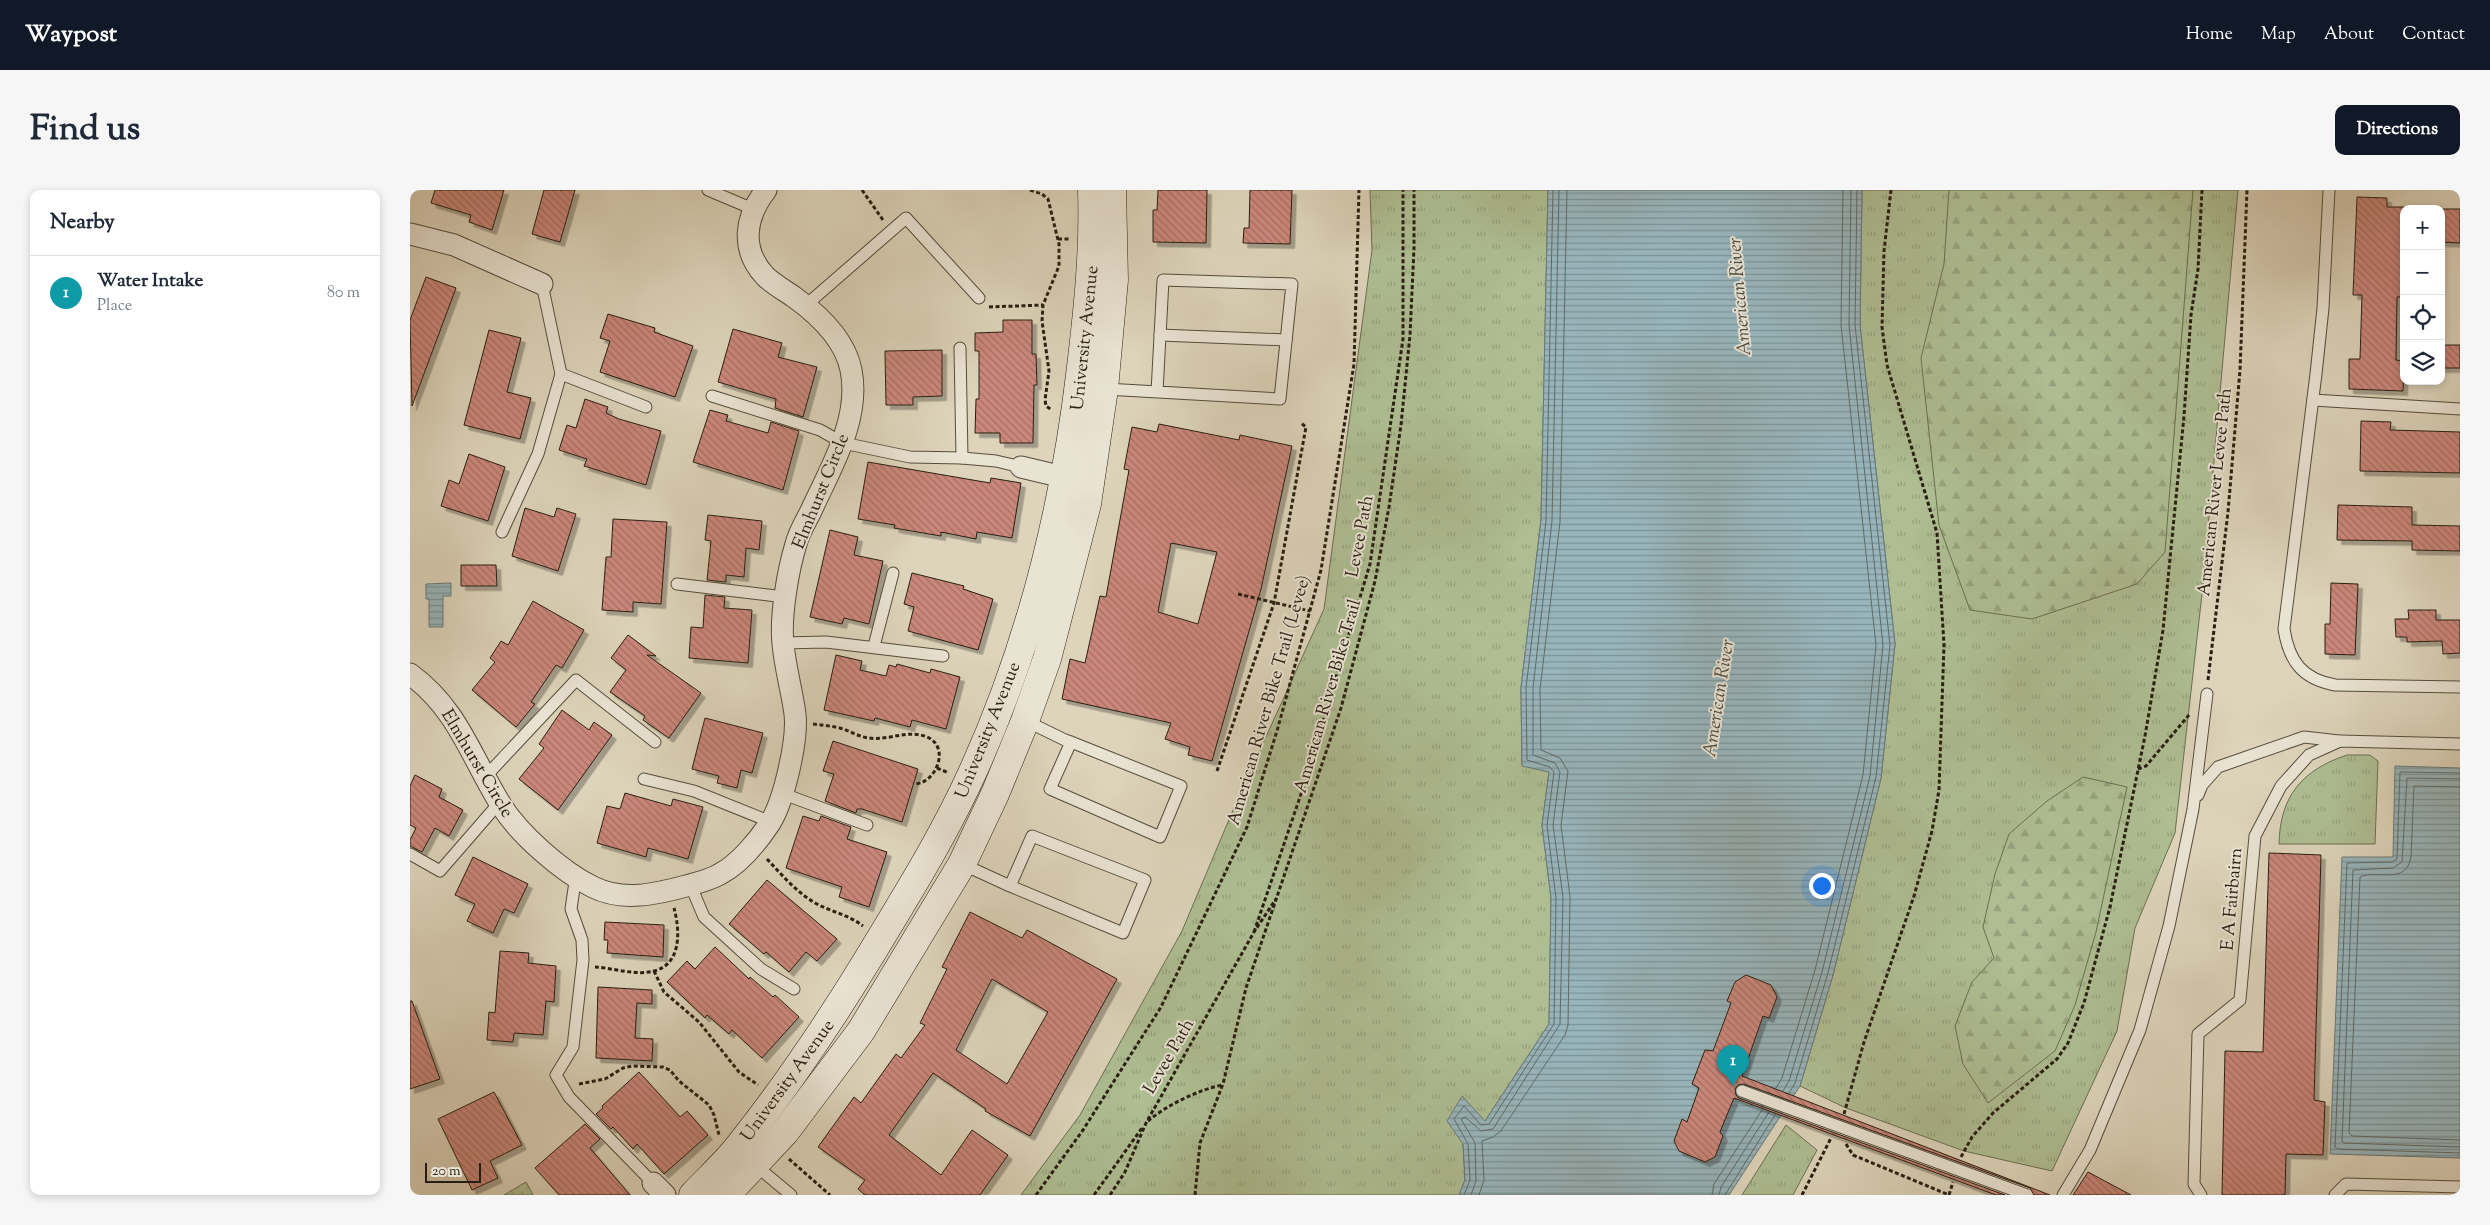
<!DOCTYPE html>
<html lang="en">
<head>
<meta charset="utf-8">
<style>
  body { margin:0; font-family:"Sorts Mill Goudy",serif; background:#f6f6f7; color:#1f2937 }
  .controls { position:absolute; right:15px; top:15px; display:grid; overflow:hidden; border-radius:10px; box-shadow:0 2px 8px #0003 }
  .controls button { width:45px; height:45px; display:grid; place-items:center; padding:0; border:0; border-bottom:1px solid #e0e1e3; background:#fff; color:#1f2937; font:25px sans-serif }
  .scale { position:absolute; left:15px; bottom:12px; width:56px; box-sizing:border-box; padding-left:5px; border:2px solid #281e11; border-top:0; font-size:14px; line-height:18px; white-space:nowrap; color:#281e11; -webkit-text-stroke:4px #e9e3d3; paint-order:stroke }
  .you { position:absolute; left:1411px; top:695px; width:18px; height:18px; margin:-12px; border:4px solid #fff; border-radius:50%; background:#1a73e8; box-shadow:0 0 0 8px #1a73e833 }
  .badge { display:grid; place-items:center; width:32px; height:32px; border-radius:50%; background:#111827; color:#fff; font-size:16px; font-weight:700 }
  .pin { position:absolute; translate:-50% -41px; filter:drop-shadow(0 1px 2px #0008) }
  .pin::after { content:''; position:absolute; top:26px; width:18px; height:15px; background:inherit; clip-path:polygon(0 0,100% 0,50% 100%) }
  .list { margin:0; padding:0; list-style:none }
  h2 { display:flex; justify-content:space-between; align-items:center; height:65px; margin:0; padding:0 20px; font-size:21px }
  h2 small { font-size:16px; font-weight:400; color:#747a83 }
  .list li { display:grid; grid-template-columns:32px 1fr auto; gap:15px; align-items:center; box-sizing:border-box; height:75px; padding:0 20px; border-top:1px solid #e0e1e3 }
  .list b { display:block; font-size:19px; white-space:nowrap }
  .list p { margin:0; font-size:16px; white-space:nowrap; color:#747a83 }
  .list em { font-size:16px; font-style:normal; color:#747a83 }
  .icon { flex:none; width:28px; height:28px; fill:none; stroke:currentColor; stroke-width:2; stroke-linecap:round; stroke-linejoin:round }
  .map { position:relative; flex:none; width:2050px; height:1005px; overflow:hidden; border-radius:10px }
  header { display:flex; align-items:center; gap:30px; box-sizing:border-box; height:70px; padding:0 25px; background:#111827; color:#fff }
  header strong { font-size:24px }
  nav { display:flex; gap:28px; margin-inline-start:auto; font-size:18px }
  .intro { display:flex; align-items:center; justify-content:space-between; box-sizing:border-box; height:120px; padding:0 30px }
  h1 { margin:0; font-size:35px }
  .button { padding:12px 22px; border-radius:10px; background:#111827; color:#fff; font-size:18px; font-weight:700 }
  main { display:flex; gap:30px; padding:0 30px }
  aside { flex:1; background:#fff; border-radius:10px; box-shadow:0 2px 8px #0003 }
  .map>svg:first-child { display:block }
  .grass { fill:url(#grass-tufts); stroke:#6b6e52 }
  .forest { fill:url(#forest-firs); stroke:#6b6e52 }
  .park { fill:url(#park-dots); stroke:#6b6e52 }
  .water { fill:url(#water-rules); stroke:#6b7978 }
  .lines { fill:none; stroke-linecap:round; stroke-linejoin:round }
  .shore { stroke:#606a66; stroke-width:1 }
  .building { fill:url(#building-back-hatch); stroke:#281e11; fill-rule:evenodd; filter:url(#shadow) }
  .lane-casing { stroke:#554c3c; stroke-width:13 }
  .street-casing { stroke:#554c3c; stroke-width:23 }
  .secondary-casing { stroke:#281e11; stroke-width:29 }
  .path { stroke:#281e11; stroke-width:3; stroke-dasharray:4 2.5; stroke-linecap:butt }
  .lane { stroke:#e9e3d3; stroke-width:11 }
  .street { stroke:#e9e3d3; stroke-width:21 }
  .secondary { stroke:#e9e3d3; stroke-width:28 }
  .lane-bridge-casing { stroke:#554c3c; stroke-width:13; stroke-linecap:butt }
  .lane-bridge { stroke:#e9e3d3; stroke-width:11 }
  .labels { text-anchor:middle; stroke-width:4; stroke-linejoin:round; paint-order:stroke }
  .street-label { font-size:18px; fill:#281e11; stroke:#e9e3d3 }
  .water-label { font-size:19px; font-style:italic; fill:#4a4b44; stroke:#e9e3d3 }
</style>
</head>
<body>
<header>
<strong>Waypost</strong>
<nav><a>Home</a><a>Map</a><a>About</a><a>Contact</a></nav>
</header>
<div class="intro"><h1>Find us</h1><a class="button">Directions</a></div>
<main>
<aside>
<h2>Nearby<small></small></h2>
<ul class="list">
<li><span class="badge" style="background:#0f9aa8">1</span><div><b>Water Intake</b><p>Place</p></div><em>80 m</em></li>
</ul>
</aside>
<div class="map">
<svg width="2050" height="1005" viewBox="0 0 2050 1005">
  <defs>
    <pattern id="grass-tufts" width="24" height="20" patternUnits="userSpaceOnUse" patternTransform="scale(1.25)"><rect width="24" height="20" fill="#aebd92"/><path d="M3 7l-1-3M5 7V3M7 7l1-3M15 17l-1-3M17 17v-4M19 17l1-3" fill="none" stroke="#96a27d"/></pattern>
    <pattern id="forest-firs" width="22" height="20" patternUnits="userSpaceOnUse" patternTransform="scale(1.25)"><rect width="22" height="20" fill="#aebd92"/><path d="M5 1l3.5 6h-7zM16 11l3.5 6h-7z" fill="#96a27d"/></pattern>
    <pattern id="park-dots" width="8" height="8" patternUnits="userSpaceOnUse" patternTransform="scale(1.25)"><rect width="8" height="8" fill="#aebd92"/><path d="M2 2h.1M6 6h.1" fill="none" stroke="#96a27d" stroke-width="1.8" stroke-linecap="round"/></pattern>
    <pattern id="water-rules" width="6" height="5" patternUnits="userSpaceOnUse" patternTransform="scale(1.25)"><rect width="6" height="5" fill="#98b5bc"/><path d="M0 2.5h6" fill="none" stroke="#7c9397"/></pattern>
    <pattern id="building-back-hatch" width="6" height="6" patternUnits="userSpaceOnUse" patternTransform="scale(1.25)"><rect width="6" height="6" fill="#cb877b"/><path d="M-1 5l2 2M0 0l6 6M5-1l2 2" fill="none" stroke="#a56e63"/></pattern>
    <filter id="shadow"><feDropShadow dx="4.5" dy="4.5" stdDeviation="0" flood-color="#0004"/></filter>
  </defs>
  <rect width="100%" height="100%" fill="#ddd4bb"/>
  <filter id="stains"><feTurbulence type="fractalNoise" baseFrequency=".004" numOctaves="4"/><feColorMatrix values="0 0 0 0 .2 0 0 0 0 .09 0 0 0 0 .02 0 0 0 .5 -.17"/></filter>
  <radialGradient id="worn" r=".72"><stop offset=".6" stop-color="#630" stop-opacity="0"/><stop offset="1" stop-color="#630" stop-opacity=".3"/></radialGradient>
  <g class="grass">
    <path d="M960 0H1138L1131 330 1111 498 1112 575 1139 582 1132 635 1141 708 1139 834 1075 931 1053 954 1055 990 1049 1005H611L670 925 772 741 826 613 914 419 962 60Z"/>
    <path d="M1452 0H1828L1793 395 1765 643 1725 738 1707 841 1642 981 1554 961 1436 918 1390 896 1423 785 1471 588 1485 454 1450 135Z"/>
    <path d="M1937 565H1960L1968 571 1965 654H1869C1870 606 1892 580 1937 565Z"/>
    <path d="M1376 935 1407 960 1383 1005H1332Z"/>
  </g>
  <g class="forest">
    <path d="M1539 0H1783L1755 362 1727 394 1622 429 1560 420 1529 335 1511 168 1534 74Z"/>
    <path d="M1673 587 1717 597 1686 742 1665 815 1645 861 1578 913 1553 874 1545 836 1562 792 1584 768 1573 737 1585 684 1599 644 1637 611Z"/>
  </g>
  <path class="park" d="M116 992 123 1005H94Z"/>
  <g class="water">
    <path d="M1138 0H1452L1450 135 1485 454 1471 588 1423 785 1390 896 1319 1005H1049L1055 990 1053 954 1037 931 1052 906 1075 931 1139 834 1141 708 1132 635 1139 582 1112 576 1111 498 1131 330Z"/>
    <path d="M41 393V406H33V437H19V409H16V394Z"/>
    <path d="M1985 576 2050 578V968L1920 964 1932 667H1983Z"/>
  </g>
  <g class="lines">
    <g class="shore">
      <path d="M2050 583 1990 582 1987 669 1982 672 1937 673 1925 957 1928 959 2050 963"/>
      <path d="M2050 589 1997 588 1992 672 1983 678 1943 680 1932 951 1934 953 2050 957"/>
      <path d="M2050 597 2004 596 2001 667C1996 696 1967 679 1950 687L1939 943 1942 946 2050 950"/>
      <path d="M1366 898 1372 888 1405 780 1453 585 1466 455 1431 135 1433 0"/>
      <path d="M1373 901 1379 891 1412 782 1460 586 1473 455 1439 135 1441 0"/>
      <path d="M1379 903 1385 893 1418 783 1466 587 1480 455 1445 135 1447 0"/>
      <path d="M1054 1005 1060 990 1058 954 1044 929 1054 916 1071 935 1079 934 1144 834 1146 708 1137 635 1144 582 1140 577 1117 570 1116 498 1136 331 1143 0"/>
      <path d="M1061 1005 1066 991 1065 953 1051 929 1055 927 1071 941 1083 939 1150 834 1153 707 1143 635 1150 582 1145 573 1123 565V498L1142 331 1149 0"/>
      <path d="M1069 1005 1074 990 1072 951 1083 947 1091 941 1155 845 1158 835 1160 707 1151 635 1158 581 1150 568 1131 560 1130 499 1150 332 1157 0"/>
      <path d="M1302 1005 1304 994 1352 920"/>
      <path d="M1309 1005 1311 997 1359 922"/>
      <path d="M1315 1005 1365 925"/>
    </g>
  </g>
  <g class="building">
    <path d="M25 0H94L82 40 59 32 61 25 21 13Z"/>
    <path d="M134 0H165L150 52 122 44Z"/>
    <path d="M748 0H797L796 53 743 52V20H747Z"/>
    <path d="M840 0H882L880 54 833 53 834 38H839Z"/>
    <path d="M1947 7 1977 8V17H1994V107H1987L1986 170 1994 171 1993 201 1939 199V169H1950L1952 105H1943Z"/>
    <path d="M2031 19H2050V53L2031 52Z"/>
    <path d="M16 87 46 98 2 216 0 130Z"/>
    <path d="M198 124 245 138 244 142 283 156 265 207 190 182 200 151 190 148Z"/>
    <path d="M593 130H622V164H626L627 195H624L623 253H590V243H565L566 209H569V161H565V143L593 142Z"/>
    <path d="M323 139 372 153 368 167 407 177 393 227 365 218 366 209 308 192Z"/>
    <path d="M79 140 111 148 97 202 121 208 110 249 54 235Z"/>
    <rect x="2031" y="155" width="19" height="23"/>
    <path d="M532 160V206L503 207V215H476L475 161Z"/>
    <path d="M175 209 198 217 196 223 209 229 251 241 236 295 174 276 177 269 149 260 157 235 166 238Z"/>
    <path d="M300 220 318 225 316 231 358 243 361 232 389 241 373 300 283 272Z"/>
    <path d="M1951 231 1981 232 1980 240 2050 242V283L1950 281Z"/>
    <path d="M749 234 829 250 830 245 882 256 851 399 802 571 778 565 780 557 755 549 761 533 652 509 660 469 675 473 690 406 696 407 719 280 714 279 722 237 747 242ZM761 353 807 362 788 434 748 422Z"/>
    <path d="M59 264 95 277 78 331 31 316 39 290 49 294Z"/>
    <path d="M458 272 580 293 581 288 611 293 602 348 567 342 566 349 531 342V346L484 338 485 335 448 329Z"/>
    <path d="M1928 315 2002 317V335L2050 336V361L2002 360V351L1927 350Z"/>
    <path d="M115 318 144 327 147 318 166 324 148 381 102 366Z"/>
    <path d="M298 325 352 331 349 360 336 358 334 387 316 385V392L297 390 301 351 295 350Z"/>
    <path d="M203 329 257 332 251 414 223 412V422L192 420 196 367H201Z"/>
    <path d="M420 340 448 347 444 365 473 371 459 434 434 428 432 434 400 427Z"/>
    <path d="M51 375H86L87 396H51Z"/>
    <path d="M502 383 554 396 553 399 583 409 568 460 498 441 504 417 494 414Z"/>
    <path d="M1921 393 1948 394 1945 465 1915 464V434H1920Z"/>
    <path d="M295 405 315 407 314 418 342 420 338 473 279 468 281 437 293 438Z"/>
    <path d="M123 411 174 440 152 478 146 475 121 512 125 514 106 537 62 500 85 472 80 468 91 451 98 455Z"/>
    <path d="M1998 420H2026V430H2050V463L2033 464 2032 451 1997 452V447H1986L1985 429H1999Z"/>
    <path d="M218 445 246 466 237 465 291 503 259 548 233 530 235 526 200 502 216 480 201 468Z"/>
    <path d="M426 465 452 471 450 480 476 486 479 475 486 477 487 474 520 483 521 479 550 487 536 539 502 530 500 537 465 528 464 531 414 520Z"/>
    <path d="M152 520 179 540 184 532 202 545 148 620 109 589 134 558 129 554Z"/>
    <path d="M295 528 353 543 342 583 331 580 327 598 307 593 309 586 282 579Z"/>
    <path d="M423 551 508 579 492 632 452 619H447L446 623 415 611 424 584 413 581Z"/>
    <path d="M5 585 32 599 29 607 53 620 39 646 25 638 12 662 0 656V650L6 638 0 635V596Z"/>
    <path d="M215 603 261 616 263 609 293 617 278 669 238 658 236 667 187 653 197 616 210 619Z"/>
    <path d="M393 626 409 631 411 626 441 637 437 649 477 662 459 717 429 707 432 697 376 678Z"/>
    <path d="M1859 663 1911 665 1904 910 1915 912 1913 965 1876 964 1875 1005H1812L1815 861 1853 862Z"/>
    <path d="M63 667 118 694 104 723 94 719 83 743 57 731 65 714 45 705Z"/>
    <path d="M357 690 427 749 407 771 396 762 379 782 356 762 354 764 319 734Z"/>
    <path d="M560 722 612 748 617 740 707 789 620 946 575 921 576 919 523 883 479 945 531 985 562 940 598 965 570 1005H455L448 999 455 990 408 957 444 907 451 913 486 864 491 868 515 835 510 833 537 779 532 777ZM582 789 638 822 597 894 546 860Z"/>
    <path d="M195 732 254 735 253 767 197 763 198 750H194Z"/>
    <path d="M305 757 339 789 340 787 363 807 365 805 389 827 352 868 322 840 319 844 297 825 295 828 257 792 277 771 285 779Z"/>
    <path d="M90 761 119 763 118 773 146 776 144 812 136 811 133 845 104 843 103 852 77 850 79 822 85 823Z"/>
    <path d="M1336 785 1361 795 1367 807 1359 828 1353 826 1332 886 1640 1005H1624L1620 998 1334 894 1328 895 1325 899 1326 905 1329 908 1595 1005H1586L1324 908 1310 942 1313 946 1305 967 1295 972 1269 961 1264 951 1272 929 1277 932 1289 898 1282 894 1295 860 1303 861 1321 813 1317 811 1325 792Z"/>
    <path d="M188 797 242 800V814L227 813 225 848 243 849 242 871 186 868Z"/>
    <path d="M0 811H2L30 889 0 899Z"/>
    <path d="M229 882 270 927 277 921 298 945 254 984 227 954 223 959 203 937 201 939 186 924 193 918 192 916Z"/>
    <path d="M84 902 112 955 80 971 88 988 62 1000 28 929Z"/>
    <path d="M175 934 190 949 180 958 220 1005H149L125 978Z"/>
    <path d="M1678 982 1721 1005H1663Z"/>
  </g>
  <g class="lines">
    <defs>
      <g id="lane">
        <path d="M298 0 343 19"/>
        <path d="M1919 0 1913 118 1906 184 1874 439C1879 471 1892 489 1925 495L2050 497"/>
        <path d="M395 116 496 28 569 108"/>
        <path d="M750 145 876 150"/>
        <path d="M151 184 236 217"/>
        <path d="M694 199 713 200 870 209 882 94 753 90 747 202"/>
        <path d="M302 206 410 240 433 253 500 267 552 268 550 158"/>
        <path d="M1903 210 2050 219"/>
        <path d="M552 268 586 271 611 277"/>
        <path d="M92 342 128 264 151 184 132 94"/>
        <path d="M267 394 375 407"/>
        <path d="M372 453 416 452 533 466"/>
        <path d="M464 456 483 383"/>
        <path d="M616 531 655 550 661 552 771 596 750 647 640 599 661 552"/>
        <path d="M76 586 166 490 245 552"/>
        <path d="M234 589 284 601 361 632"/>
        <path d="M371 603 457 635"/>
        <path d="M1788 605 1792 595 1808 577 1894 547 1929 551"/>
        <path d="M0 664 30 681 89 613"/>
        <path d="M552 674 600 696 713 743 735 690 622 646 600 696"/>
        <path d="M166 685 161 719 172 750 173 770 163 857 146 885 159 907 243 993"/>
        <path d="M280 694 294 727 351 779 384 799"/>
        <path d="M344 974 381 1005"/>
        <path d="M1653 1005 1680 960 1730 840 1759 736 1783 619 1797 504"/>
        <path d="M1791 1005 1784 994 1788 844 1830 810 1845 646 1871 596 1899 565 1930 551 2050 554"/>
        <path d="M1925 1005 1936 994 2050 997"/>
      </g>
      <g id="street">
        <path d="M0 44 44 55 132 94"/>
        <path d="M611 277 653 287"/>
        <path d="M0 484C48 519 61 567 91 615 109 644 152 682 183 697 213 712 246 704 276 696 287 693 300 690 310 684 329 674 348 651 360 633 374 611 388 550 385 524 382 501 375 477 373 454 370 426 378 380 386 354 389 342 396 331 401 321 420 279 451 229 441 180 435 149 409 125 384 107 374 100 363 94 355 86 330 59 335 27 356 0"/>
        <path d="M243 993 255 1005"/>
      </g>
      <g id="secondary">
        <path d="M283 1005C298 989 315 974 329 956 376 897 419 833 458 769 496 706 534 646 564 579 621 453 655 315 671 177 678 118 684 60 682 0"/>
        <path d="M316 1005 375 942 451 841 552 674 585 604 615 531 637 469 677 314 694 199 704 90 702 0"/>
      </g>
    </defs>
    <use href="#lane" class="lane-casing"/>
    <use href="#street" class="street-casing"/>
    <use href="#secondary" class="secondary-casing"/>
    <g class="path">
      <path d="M452 0 473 30"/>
      <path d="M620 0 632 4 638 9 649 54V76L633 115 632 131 639 181 635 210 636 216 642 220"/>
      <path d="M648 49H660"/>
      <path d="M579 117 633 115"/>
      <path d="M828 404 900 421"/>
      <path d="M1798 490 1818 322 1830 180 1837 0"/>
      <path d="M403 534C412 535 421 536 430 538 440 541 449 547 459 548 478 551 498 539 517 547 541 557 526 594 504 594"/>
      <path d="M527 578 539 583"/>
      <path d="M1728 579 1736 576 1779 525"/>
      <path d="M807 581 864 413 896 237 891 233"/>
      <path d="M357 669C372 685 387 703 407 714 422 722 439 725 453 736"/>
      <path d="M844 742 890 607 960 374 993 149V0"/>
      <path d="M185 777C203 778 226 786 244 781 272 774 270 740 264 718"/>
      <path d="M244 781 254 802 289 832 329 882 348 895"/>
      <path d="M169 894 195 889 213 878 222 876 253 877 260 880 269 891 299 915 304 925 309 945"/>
      <path d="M1434 924 1454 852 1504 706 1522 641 1529 600 1534 455 1527 343 1477 175 1472 137 1474 61 1481 0"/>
      <path d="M738 931C757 915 788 900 812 895"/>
      <path d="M1436 954 1443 965 1539 1005"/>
      <path d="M1551 967 1562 947 1583 923 1647 869 1658 853 1674 813 1700 717 1735 546 1753 440 1774 226 1781 125 1788 79 1792 0"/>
      <path d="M379 969 420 1005"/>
      <path d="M626 1005 673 940 751 817 837 637 867 541 911 380 944 174 949 0"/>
      <path d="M684 1005 732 938"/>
      <path d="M700 1005 715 982 736 933 844 742 866 709"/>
      <path d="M785 1005 790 953 813 894 836 798 931 518 965 391 979 317 991 235 1000 145 1004 58V0"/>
      <path d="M1392 1005 1421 948"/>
      <path d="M1539 1005 1543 992"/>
    </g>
    <use href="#lane" class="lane"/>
    <use href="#street" class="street"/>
    <use href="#secondary" class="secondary"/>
    <defs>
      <path id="lane-bridge" d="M1332 901 1617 1005"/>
    </defs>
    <use href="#lane-bridge" class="lane-bridge-casing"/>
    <use href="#lane-bridge" class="lane-bridge"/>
  </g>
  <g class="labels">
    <g class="street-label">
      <text transform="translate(674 148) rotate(-84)" y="6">University Avenue</text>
      <text transform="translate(410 301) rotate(-68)" y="6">Elmhurst Circle</text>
      <text transform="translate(1804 302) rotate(-84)" y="6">American River Levee Path</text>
      <text transform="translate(949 346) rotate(-79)" y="6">Levee Path</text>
      <text transform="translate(917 506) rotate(-74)" y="6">American River Bike Trail</text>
      <text transform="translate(858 510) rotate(-74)" y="6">American River Bike Trail (Levee)</text>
      <text transform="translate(577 540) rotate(-68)" y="6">University Avenue</text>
      <text transform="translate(68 573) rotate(59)" y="6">Elmhurst Circle</text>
      <text transform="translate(1821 709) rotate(-85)" y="6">E A Fairbairn</text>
      <text transform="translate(758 866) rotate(-60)" y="6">Levee Path</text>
      <text transform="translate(377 890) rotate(-54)" y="6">University Avenue</text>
    </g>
    <g class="water-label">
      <text transform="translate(1328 107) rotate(-95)" y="7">American River</text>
      <text transform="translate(1307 508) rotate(-81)" y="7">American River</text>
    </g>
  </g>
  <rect width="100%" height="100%" filter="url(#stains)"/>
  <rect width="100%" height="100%" fill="url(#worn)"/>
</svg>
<div class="controls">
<button>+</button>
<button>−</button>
<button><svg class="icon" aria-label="locate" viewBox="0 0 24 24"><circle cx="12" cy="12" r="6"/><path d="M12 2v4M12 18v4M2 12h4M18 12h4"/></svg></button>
<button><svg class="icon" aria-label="layers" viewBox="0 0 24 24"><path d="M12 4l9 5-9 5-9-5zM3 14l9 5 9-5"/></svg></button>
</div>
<div class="scale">20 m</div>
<div class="you"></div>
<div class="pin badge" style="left:1323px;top:896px;background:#0f9aa8">1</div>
</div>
</main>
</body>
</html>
